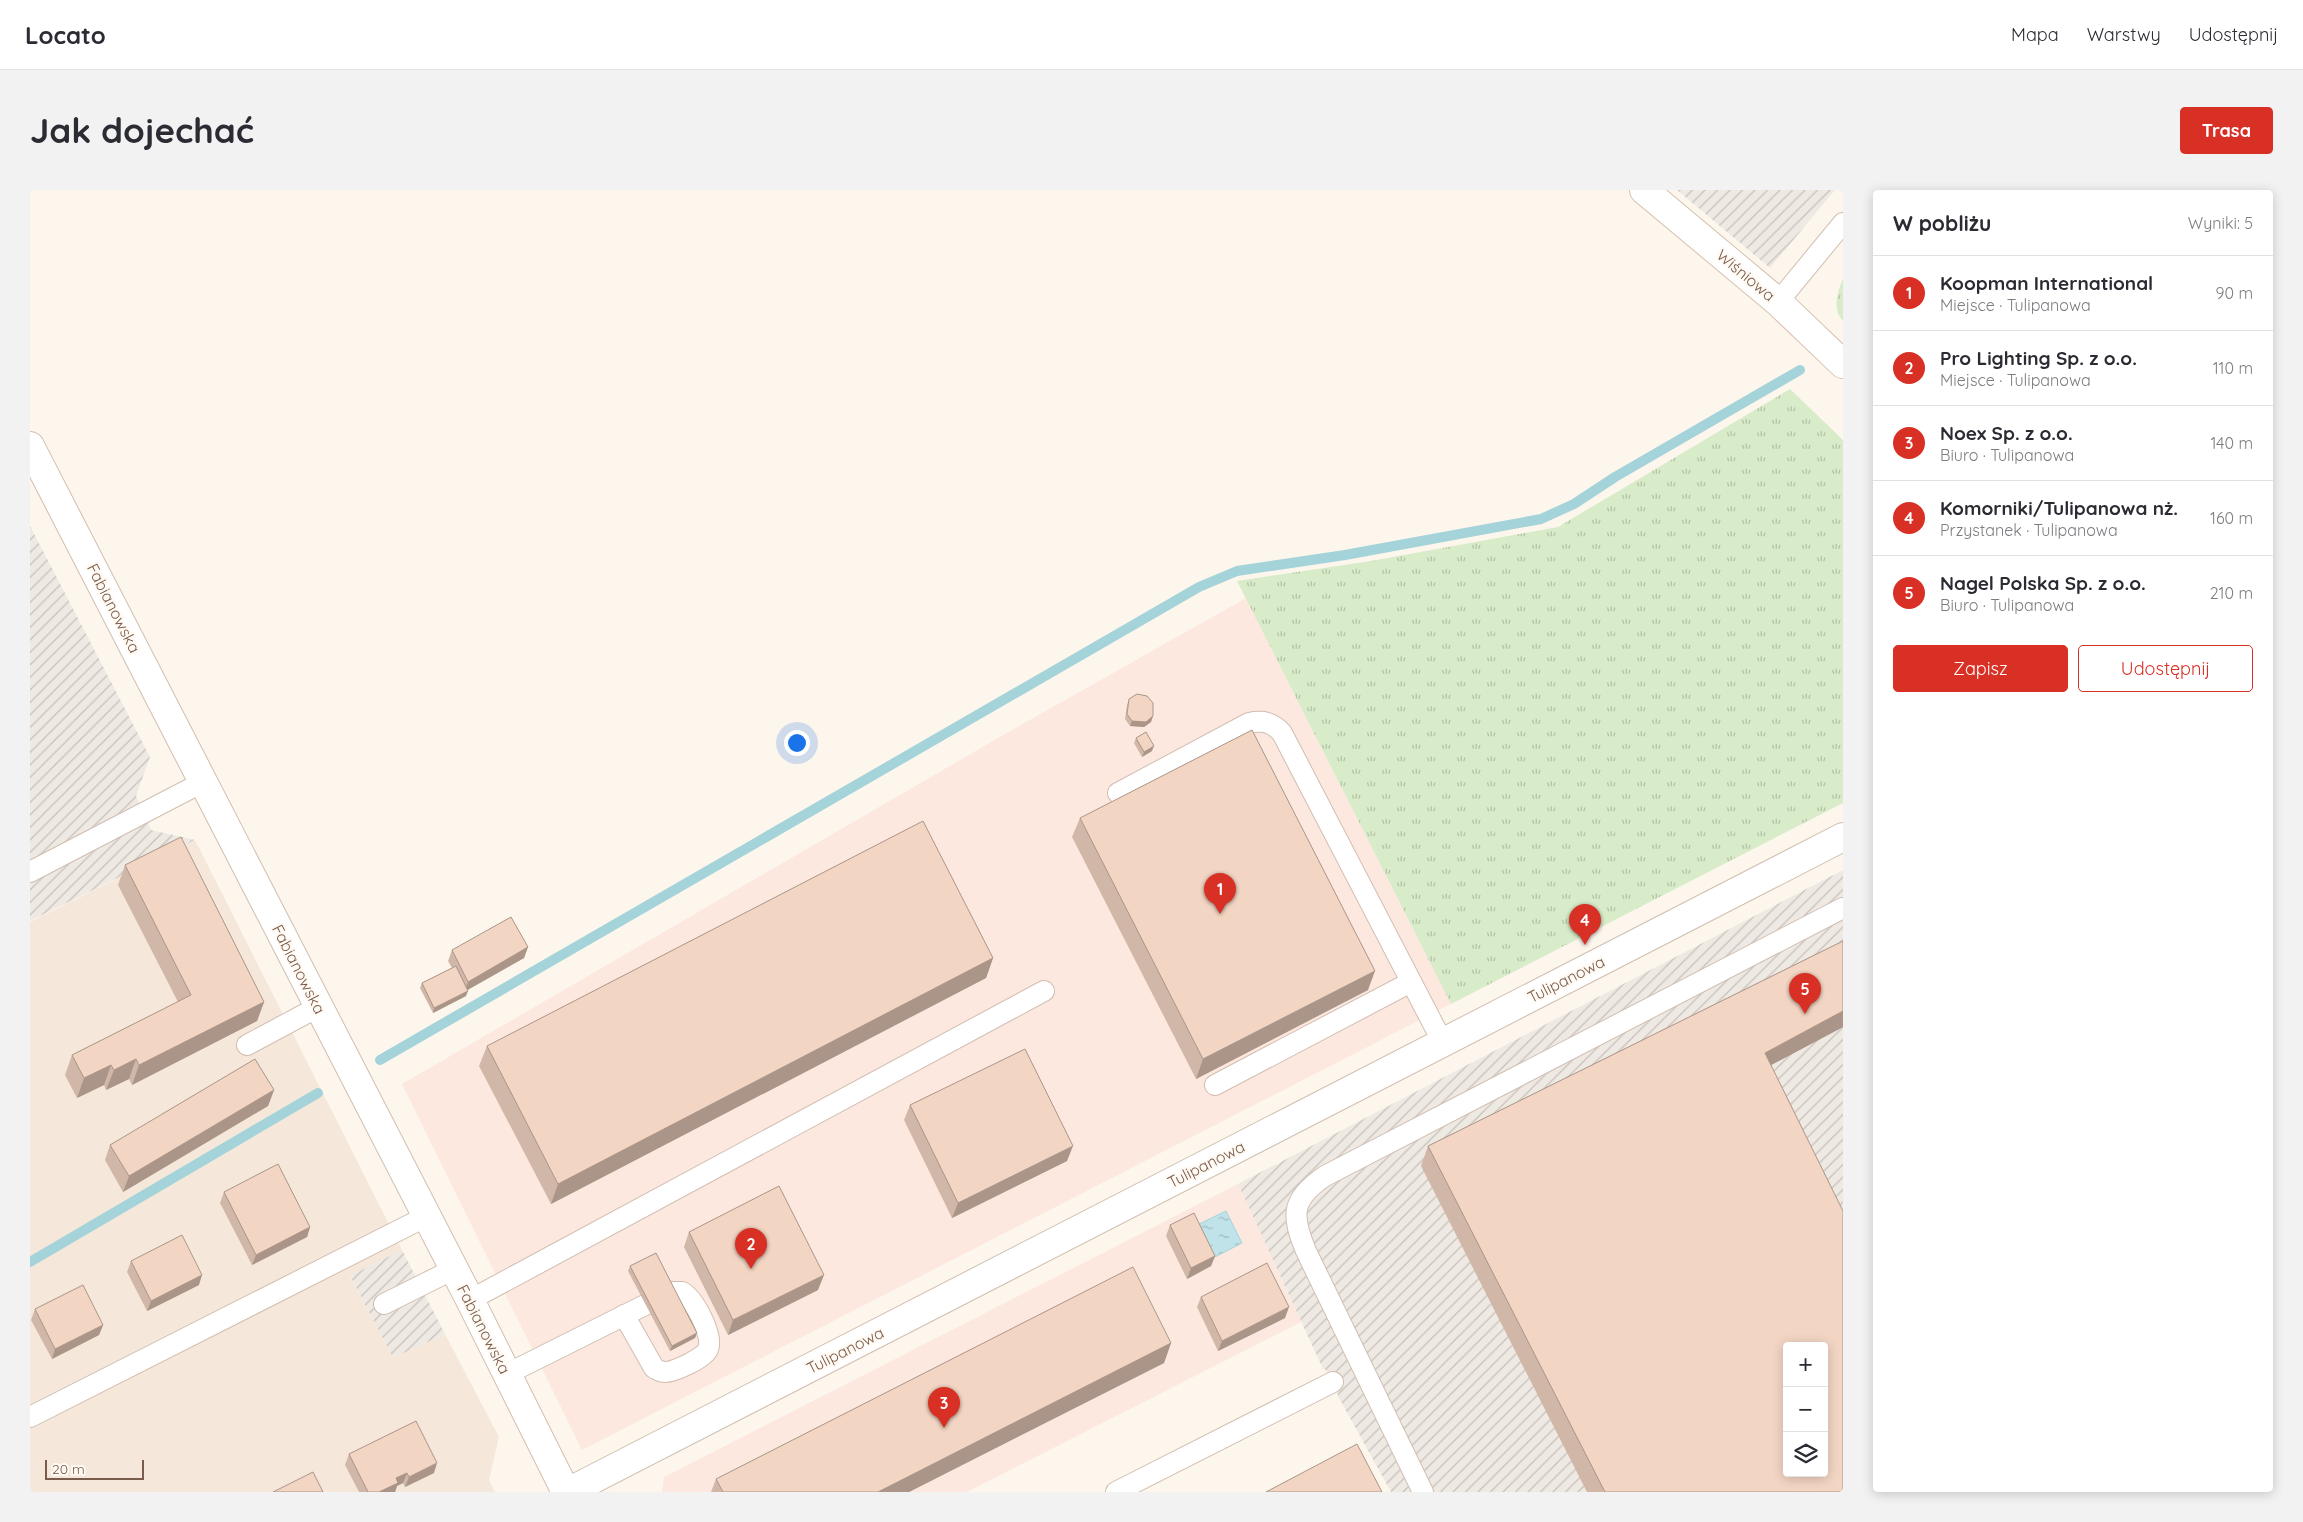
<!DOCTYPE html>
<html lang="pl">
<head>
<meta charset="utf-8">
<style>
  body { margin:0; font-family:Quicksand,sans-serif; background:#f2f2f3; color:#2b2b33 }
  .controls { position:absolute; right:15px; bottom:15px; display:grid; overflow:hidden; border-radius:5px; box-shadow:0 2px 12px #0003 }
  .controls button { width:45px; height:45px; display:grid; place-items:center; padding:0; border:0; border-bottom:1px solid #e1e1e2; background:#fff; color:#2b2b33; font:25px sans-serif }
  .scale { position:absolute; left:15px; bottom:12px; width:99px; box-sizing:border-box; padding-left:5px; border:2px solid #7a5c4d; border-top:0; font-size:14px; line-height:18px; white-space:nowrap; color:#7a5c4d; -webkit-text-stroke:4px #fffaf3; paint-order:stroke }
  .you { position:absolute; left:766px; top:552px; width:18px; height:18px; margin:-12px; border:4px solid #fff; border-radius:50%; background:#1a73e8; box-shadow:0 0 0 8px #1a73e833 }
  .badge { display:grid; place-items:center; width:32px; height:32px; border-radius:50%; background:#d93025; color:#fff; font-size:16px; font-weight:700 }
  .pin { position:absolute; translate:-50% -41px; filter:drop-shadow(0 1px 2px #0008) }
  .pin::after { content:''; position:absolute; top:26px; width:18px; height:15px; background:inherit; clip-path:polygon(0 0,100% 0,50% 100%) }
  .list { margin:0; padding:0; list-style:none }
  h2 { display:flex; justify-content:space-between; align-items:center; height:65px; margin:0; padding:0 20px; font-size:21px }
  h2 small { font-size:16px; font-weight:400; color:#7c7c81 }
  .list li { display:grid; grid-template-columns:32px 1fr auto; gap:15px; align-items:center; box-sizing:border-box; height:75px; padding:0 20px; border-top:1px solid #e1e1e2 }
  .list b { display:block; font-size:19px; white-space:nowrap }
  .list p { margin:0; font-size:16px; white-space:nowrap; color:#7c7c81 }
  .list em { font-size:16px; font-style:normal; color:#7c7c81 }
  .actions { display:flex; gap:10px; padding:15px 20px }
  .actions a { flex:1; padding:11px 0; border:1px solid #d93025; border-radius:5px; text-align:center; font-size:18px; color:#d93025 }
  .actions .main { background:#d93025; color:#fff }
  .icon { flex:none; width:28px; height:28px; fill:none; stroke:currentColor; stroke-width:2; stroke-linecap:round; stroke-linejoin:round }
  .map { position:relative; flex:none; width:1813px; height:1302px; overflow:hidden; border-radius:5px }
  header { display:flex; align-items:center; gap:30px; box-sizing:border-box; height:70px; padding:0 25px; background:#fff; border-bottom:1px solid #e1e1e2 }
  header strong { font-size:24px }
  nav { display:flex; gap:28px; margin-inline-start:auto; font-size:18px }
  .intro { display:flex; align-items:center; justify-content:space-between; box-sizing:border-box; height:120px; padding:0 30px }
  h1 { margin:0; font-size:35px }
  .button { padding:12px 22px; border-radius:5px; background:#d93025; color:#fff; font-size:18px; font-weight:700 }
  main { display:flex; gap:30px; padding:0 30px }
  aside { flex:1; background:#fff; border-radius:5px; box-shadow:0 2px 12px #0003 }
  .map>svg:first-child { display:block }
  .residential { fill:#f5e8da }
  .commercial { fill:#fde8e0 }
  .industrial { fill:url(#industrial-furrows); fill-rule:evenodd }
  .grass { fill:url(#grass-tufts) }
  .water { fill:url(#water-ripples); stroke:#a5d3da }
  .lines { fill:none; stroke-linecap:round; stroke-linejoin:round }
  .stream { stroke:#a5d3da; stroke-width:10 }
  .lane-casing { stroke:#d1beb0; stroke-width:22 }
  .street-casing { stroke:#d1beb0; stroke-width:30 }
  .secondary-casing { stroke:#d6c0b0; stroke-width:30 }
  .lane { stroke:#fff; stroke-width:20 }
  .street { stroke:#fff; stroke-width:28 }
  .secondary { stroke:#fff; stroke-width:28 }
  .wall { fill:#d1b7a8 }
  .shaded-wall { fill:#aa9588 }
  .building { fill:#f3d5c3; stroke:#aa9588; fill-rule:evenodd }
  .labels { text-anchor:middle; stroke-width:4.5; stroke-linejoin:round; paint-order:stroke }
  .street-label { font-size:16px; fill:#7a5c4d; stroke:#fffaf3 }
</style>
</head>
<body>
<header>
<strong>Locato</strong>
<nav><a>Mapa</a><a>Warstwy</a><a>Udostępnij</a></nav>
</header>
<div class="intro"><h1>Jak dojechać</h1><a class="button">Trasa</a></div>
<main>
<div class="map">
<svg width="1813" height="1302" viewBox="0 0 1813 1302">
  <defs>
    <pattern id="industrial-furrows" width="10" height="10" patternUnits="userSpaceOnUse" patternTransform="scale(1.25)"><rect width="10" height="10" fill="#efe9e4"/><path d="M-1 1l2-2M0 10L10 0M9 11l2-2" fill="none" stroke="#c7c0bb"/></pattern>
    <pattern id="grass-tufts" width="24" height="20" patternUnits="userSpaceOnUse" patternTransform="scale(1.25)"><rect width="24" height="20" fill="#d8ecc9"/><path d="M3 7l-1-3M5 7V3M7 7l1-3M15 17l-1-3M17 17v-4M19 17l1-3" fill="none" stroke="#b4c2a5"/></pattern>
    <pattern id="water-ripples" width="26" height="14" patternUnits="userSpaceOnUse" patternTransform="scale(1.25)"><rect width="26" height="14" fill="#bfe3e8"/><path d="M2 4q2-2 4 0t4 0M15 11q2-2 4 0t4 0" fill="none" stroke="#a0bbbe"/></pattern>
  </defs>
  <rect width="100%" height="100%" fill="#fdf6ec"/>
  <path class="residential" d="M165 650 372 1060 320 1087 363 1168 415 1144 469 1247 459 1290 465 1302H0V732Z"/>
  <g class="commercial">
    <path d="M1216 408 1421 814 552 1260 372 894 968 548Z"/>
    <path d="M1208 994 1271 1132 937 1302H632L634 1287Z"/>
  </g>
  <g class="industrial">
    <path d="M1647 0H1805L1740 78Z"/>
    <path d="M0 336 120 567 106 606 121 640 165 650 0 731Z"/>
    <path d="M1813 680V1302H1361L1309 1208 1303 1192 1295 1179H1293L1208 994ZM1757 1156H1794V1283H1757Z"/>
    <path d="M372 1060 415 1144 363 1168 320 1086Z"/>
  </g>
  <g class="grass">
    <path d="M1813 89V131C1802 120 1807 102 1813 89Z"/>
    <path d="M1760 199 1813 250V613L1421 814 1207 391 1341 371 1528 337Z"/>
  </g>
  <path class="water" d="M1196 1021 1212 1053 1181 1069 1165 1036Z"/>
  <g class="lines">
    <g class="stream">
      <path d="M350 870 1169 397 1207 381 1315 365 1511 329 1544 314 1585 287 1770 180"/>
      <path d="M0 1072 288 903"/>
    </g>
    <defs>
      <g id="lane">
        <path d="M1748 112 1813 33"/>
        <path d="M1088 603 1219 533C1233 530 1242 532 1252 543L1413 853"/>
        <path d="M0 682 173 592"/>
        <path d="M217 855 288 817"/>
        <path d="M1185 895 1381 792"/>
        <path d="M440 1110 1014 801"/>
        <path d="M354 1114 424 1079"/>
        <path d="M594 1125 624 1178C628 1180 630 1182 635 1182 644 1182 675 1168 678 1159 684 1146 664 1108 652 1102H642"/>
        <path d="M477 1184 615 1115"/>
        <path d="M0 1227 397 1026"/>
        <path d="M1086 1302 1303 1192"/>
        <path d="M1393 1302 1276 1061C1261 1025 1261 1009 1295 986L1813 718"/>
      </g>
      <g id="street">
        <path d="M0 256 440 1110 536 1302"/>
        <path d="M538 1302 1813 647"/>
      </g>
      <path id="secondary" d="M1614 0 1748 112 1813 174"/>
    </defs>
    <use href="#lane" class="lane-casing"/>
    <use href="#street" class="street-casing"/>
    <use href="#secondary" class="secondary-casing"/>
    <use href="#lane" class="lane"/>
    <use href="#street" class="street"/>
    <use href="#secondary" class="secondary"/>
  </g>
  <g class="wall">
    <path d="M1099 509 1123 526 1121 532 1114 537 1100 536 1095 529 1097 515Z"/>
    <path d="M1106 548 1122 561 1112 567 1104 553Z"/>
    <path d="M1050 628 1338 800 1166 889 1042 647Z"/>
    <path d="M95 675 234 812 227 831 102 895 99 889 76 900 74 895 47 908 35 885 42 865 148 812 88 695Z"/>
    <path d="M1813 751V837L1741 875 1813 1302H1557L1391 976 1398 956Z"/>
    <path d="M498 757 494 768 437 800 436 806 403 823 390 798 392 793 422 778 418 771 422 760Z"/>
    <path d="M963 768 956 788 521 1014 449 876 457 856Z"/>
    <path d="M244 900 238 916 93 1002 75 970 80 955Z"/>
    <path d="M880 915 1037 971 922 1028 874 930Z"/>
    <path d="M194 1002 280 1037 277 1047 222 1075 190 1013Z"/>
    <path d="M1140 1035 1185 1066 1181 1076 1157 1089 1136 1046Z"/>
    <path d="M659 1042 788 1100 698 1145 654 1057Z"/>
    <path d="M101 1071 169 1095 117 1121 97 1082Z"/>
    <path d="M600 1076 667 1143 665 1148 640 1161 598 1081Z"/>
    <path d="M1171 1107 1255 1128 1188 1161 1167 1117Z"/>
    <path d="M5 1119 73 1135 69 1145 22 1169 1 1130Z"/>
    <path d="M1141 1153 1134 1173 879 1302H681L686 1289Z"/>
    <path d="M319 1264 404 1283 375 1297 373 1293 367 1296 365 1302H329L315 1275Z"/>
  </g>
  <g class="shaded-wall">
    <path d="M1123 526 1121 532 1114 537 1100 536 1102 531Z"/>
    <path d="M1124 556 1122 561 1112 567 1114 562Z"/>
    <path d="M498 757 494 768 434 802 438 792Z"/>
    <path d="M963 768 956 788 521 1014 528 994Z"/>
    <path d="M1345 781 1338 800 1166 889 1173 869Z"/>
    <path d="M438 801 436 806 403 823 404 818Z"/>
    <path d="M234 812 227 831 102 895 109 875Z"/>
    <path d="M1813 821V837L1728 882 1735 863Z"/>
    <path d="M106 869 99 889 76 900 84 880Z"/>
    <path d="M81 875 74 895 47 908 54 888Z"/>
    <path d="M244 900 238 916 93 1002 99 986Z"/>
    <path d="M1043 956 1037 971 922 1028 928 1013Z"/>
    <path d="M280 1037 277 1047 222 1075 226 1065Z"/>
    <path d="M1185 1066 1181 1076 1157 1089 1161 1078Z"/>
    <path d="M172 1085 169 1095 117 1121 121 1111Z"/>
    <path d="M794 1085 788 1100 698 1145 703 1130Z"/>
    <path d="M1259 1117 1255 1128 1188 1161 1192 1151Z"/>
    <path d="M73 1135 69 1145 22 1169 25 1159Z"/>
    <path d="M667 1143 665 1148 640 1161 642 1156Z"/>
    <path d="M1141 1153 1134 1173 879 1302H848Z"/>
    <path d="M407 1273 404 1283 375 1297 379 1287Z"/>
    <path d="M377 1283 373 1293 367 1296 365 1302H349L366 1288Z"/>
  </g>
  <g class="building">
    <path d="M1107 504 1117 506 1123 513V526L1116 532 1102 531 1097 524 1099 509Z"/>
    <path d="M1222 540 1345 781 1173 869 1050 628Z"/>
    <path d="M1116 542 1124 556 1114 562 1106 548Z"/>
    <path d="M893 631 963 768 528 994 457 856Z"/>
    <path d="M151 647 234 812 109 875 106 869 84 880 81 875 54 888 42 865 161 805 95 675Z"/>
    <path d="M481 727 498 757 438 792 422 760Z"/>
    <path d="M1813 751V821L1735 863 1813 1021V1302H1575L1398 956ZM1757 1156H1794V1283H1757Z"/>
    <path d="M426 776 438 801 404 818 392 793Z"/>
    <path d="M995 859 1043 956 928 1013 880 915Z"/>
    <path d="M225 869 244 900 99 986 80 955Z"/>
    <path d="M248 974 280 1037 226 1065 194 1002Z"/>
    <path d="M749 996 794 1085 703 1130 659 1042Z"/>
    <path d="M1164 1023 1185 1066 1161 1078 1140 1035Z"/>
    <path d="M152 1045 172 1085 121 1111 101 1071Z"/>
    <path d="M626 1063 667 1143 642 1156 600 1076Z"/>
    <path d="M1237 1073 1259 1117 1192 1151 1171 1107Z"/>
    <path d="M1103 1077 1141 1153 848 1302H693L686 1289Z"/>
    <path d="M53 1095 73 1135 25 1159 5 1119Z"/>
    <path d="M386 1231 407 1273 379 1287 377 1283 366 1288 368 1293 349 1302H338L319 1264Z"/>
    <path d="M1327 1254 1352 1302H1236Z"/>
    <path d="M283 1282 293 1302H243Z"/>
  </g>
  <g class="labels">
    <g class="street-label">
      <text transform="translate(1716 85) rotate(40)" y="6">Wiśniowa</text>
      <text transform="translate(84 418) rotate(63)" y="6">Fabianowska</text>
      <text transform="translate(269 779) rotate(63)" y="6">Fabianowska</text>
      <text transform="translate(1536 789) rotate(-27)" y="6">Tulipanowa</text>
      <text transform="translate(1176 974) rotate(-27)" y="6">Tulipanowa</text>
      <text transform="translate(454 1139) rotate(63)" y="6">Fabianowska</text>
      <text transform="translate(815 1160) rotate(-27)" y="6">Tulipanowa</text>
    </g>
  </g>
</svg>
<div class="controls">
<button>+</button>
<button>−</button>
<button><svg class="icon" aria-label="layers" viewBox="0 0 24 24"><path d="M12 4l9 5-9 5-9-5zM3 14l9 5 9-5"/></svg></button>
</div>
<div class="scale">20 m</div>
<div class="you"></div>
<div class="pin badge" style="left:1190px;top:724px">1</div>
<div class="pin badge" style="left:721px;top:1079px">2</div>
<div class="pin badge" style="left:914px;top:1238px">3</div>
<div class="pin badge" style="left:1555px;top:755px">4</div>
<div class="pin badge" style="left:1775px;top:824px">5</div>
</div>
<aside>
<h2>W pobliżu<small>Wyniki: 5</small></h2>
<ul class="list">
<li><span class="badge">1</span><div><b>Koopman International</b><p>Miejsce · Tulipanowa</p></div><em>90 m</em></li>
<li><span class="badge">2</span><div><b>Pro Lighting Sp. z o.o.</b><p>Miejsce · Tulipanowa</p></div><em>110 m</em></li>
<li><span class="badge">3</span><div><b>Noex Sp. z o.o.</b><p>Biuro · Tulipanowa</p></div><em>140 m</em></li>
<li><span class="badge">4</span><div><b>Komorniki/Tulipanowa nż.</b><p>Przystanek · Tulipanowa</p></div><em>160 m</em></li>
<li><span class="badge">5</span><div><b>Nagel Polska Sp. z o.o.</b><p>Biuro · Tulipanowa</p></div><em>210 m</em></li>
</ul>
<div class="actions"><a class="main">Zapisz</a><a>Udostępnij</a></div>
</aside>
</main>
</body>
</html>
